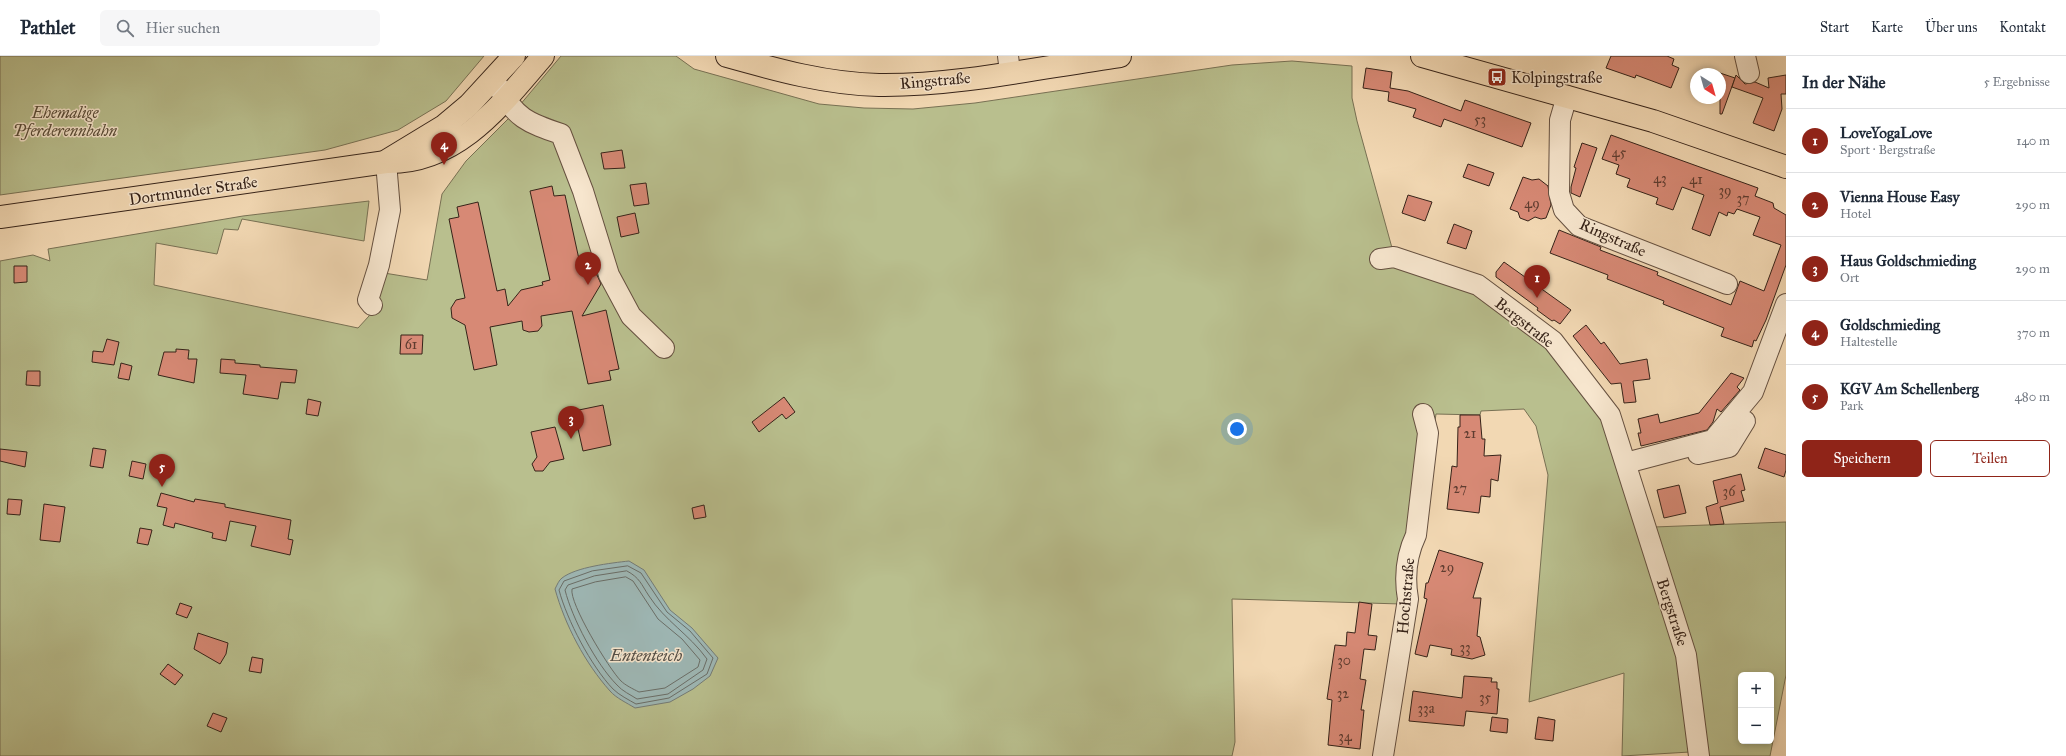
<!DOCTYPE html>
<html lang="de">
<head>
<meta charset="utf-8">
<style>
  body { margin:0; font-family:"IM FELL Great Primer",serif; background:#f6f6f7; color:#1f2937 }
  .controls { position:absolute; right:12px; bottom:12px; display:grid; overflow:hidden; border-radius:6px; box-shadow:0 2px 6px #0003 }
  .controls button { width:36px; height:36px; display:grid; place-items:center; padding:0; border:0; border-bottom:1px solid #e0e1e3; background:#fff; color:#1f2937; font:20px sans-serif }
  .compass { position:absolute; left:1690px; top:12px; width:36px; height:36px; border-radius:50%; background:#fff; box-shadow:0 2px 6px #0003; rotate:143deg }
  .you { position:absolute; left:1237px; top:373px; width:14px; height:14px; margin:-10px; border:3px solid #fff; border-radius:50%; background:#1a73e8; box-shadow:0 0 0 6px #1a73e833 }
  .badge { display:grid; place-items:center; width:26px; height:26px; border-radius:50%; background:#8f2418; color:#fff; font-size:13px; font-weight:700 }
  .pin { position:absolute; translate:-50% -33px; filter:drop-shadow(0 1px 2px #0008) }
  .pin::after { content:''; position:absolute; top:21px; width:14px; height:12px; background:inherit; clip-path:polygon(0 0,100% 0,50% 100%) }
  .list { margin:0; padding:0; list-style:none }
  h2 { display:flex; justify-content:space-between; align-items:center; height:52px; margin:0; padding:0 16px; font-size:17px }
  h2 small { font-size:13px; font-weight:400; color:#747a83 }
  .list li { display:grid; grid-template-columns:26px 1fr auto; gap:12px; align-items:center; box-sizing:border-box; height:64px; padding:0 16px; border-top:1px solid #e0e1e3 }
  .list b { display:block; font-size:15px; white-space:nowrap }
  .list p { margin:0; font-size:13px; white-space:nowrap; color:#747a83 }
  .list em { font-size:13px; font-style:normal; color:#747a83 }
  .actions { display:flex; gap:8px; padding:12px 16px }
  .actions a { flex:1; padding:9px 0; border:1px solid #8f2418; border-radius:6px; text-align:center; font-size:14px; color:#8f2418 }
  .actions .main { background:#8f2418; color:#fff }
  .icon { flex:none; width:22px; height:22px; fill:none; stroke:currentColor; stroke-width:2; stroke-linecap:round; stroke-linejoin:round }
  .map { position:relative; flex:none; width:1786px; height:700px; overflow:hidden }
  header { display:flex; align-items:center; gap:24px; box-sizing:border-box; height:56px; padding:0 20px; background:#fff; border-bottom:1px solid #e0e1e3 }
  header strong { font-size:19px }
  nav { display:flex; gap:22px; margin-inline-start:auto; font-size:14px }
  .search { width:280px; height:36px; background:#f6f6f7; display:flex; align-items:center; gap:10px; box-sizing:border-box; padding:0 14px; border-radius:6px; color:#747a83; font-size:15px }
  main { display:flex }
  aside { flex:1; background:#fff }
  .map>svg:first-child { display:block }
  .green { fill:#b9bf8e; stroke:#787154; fill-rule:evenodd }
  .water { fill:#9eb8b6; stroke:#747c77 }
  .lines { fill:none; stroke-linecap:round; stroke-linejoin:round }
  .shore { stroke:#6a6e68; stroke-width:1 }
  .building { fill:#d78975; stroke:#362319 }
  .minor-casing { stroke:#655040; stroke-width:22 }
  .major-casing { stroke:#362319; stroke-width:24 }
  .minor { stroke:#f7e6ce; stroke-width:20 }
  .major { stroke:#f2d8b3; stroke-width:22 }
  .labels { text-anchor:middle; stroke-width:3; stroke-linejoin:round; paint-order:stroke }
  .number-label { font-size:14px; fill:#5e3c30 }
  .poi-label { font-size:16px; fill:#362319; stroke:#f7e6ce; text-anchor:start }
  .street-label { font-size:16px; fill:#362319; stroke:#f7e6ce }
  .park-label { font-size:16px; font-style:italic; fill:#574a36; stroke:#f7e6ce }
  .water-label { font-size:17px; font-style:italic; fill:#555048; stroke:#f7e6ce }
</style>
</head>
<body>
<header>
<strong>Pathlet</strong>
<div class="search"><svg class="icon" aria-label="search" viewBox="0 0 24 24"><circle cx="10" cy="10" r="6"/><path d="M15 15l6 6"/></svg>Hier suchen</div>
<nav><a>Start</a><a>Karte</a><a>Über uns</a><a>Kontakt</a></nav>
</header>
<main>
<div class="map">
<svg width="1786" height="700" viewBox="0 0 1786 700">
  <rect width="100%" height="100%" fill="#f2d8b3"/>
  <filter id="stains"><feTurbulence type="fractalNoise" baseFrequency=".005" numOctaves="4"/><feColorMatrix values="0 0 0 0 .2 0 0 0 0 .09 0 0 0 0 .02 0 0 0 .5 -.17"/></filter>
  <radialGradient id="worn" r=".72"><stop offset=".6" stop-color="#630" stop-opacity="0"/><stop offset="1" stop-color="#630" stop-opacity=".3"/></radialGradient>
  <g class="green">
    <path d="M0 0H484L446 45 398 74 325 94 0 139Z"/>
    <path d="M561 0H676L694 13 819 48 864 52 913 53 975 47 1232 9 1292 5 1352 10V42L1357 65 1397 210 1474 236 1548 291 1603 362 1679 601 1690 696 1622 700 1624 617 1529 646 1548 419 1536 370 1524 353 1481 355 1480 359 1436 358 1435 365 1423 373 1398 528 1397 538 1401 548 1232 543 1235 686 1232 700H0V205L33 199 50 205 48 193 243 160 369 145 364 185 242 163 238 174 224 173 217 198 156 187 154 229 358 272 369 260 378 216 427 224 442 138 466 105 509 62Z"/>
    <path d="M1786 466V619L1770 700H1706L1654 471ZM1741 619H1771V685H1741Z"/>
  </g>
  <path class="water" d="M629 505 644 514 670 554 692 572 718 602 710 620 693 633 670 646 635 652C627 647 616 642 610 635 585 607 565 569 555 533 557 529 559 524 562 522 576 511 611 507 629 505Z"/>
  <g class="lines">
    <g class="shore">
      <path d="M628 510 641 517 667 556 690 575 713 602 707 618 669 642 636 648C629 644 619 639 613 633 591 610 567 564 559 534L564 525 592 515Z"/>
      <path d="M627 515C640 522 641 528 649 540 665 565 689 578 707 603L703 614 668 638 637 643C631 639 622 635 617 629 596 608 572 562 565 534L568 529 594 520Z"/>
      <path d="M626 521 633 525 658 563 682 583 700 604 698 611 665 632 639 636C633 633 625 629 621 625 609 613 569 547 572 533L595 526Z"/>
    </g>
  </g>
  <g class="building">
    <path d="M1611 0H1667L1674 3 1672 9 1679 12 1671 32 1636 19 1635 22 1606 12Z"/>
    <path d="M1366 12 1392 16 1390 32 1408 35 1461 55 1465 44 1531 67 1522 91 1444 63 1441 71 1413 61 1416 53 1388 45 1389 36 1363 32Z"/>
    <path d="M1720 17 1735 22 1722 58H1720Z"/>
    <path d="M1736 19 1745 28 1755 26 1769 32 1768 22 1786 19V38H1781L1782 53 1774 75 1753 67 1763 42 1732 31Z"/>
    <path d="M1611 79 1758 132 1755 140 1773 147 1774 152 1786 159V209L1766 264 1756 285 1754 284 1752 291 1721 280 1724 272 1663 248 1664 245 1607 223 1608 219 1550 197 1559 174 1601 191 1600 194 1658 216 1657 219 1731 249 1740 225 1764 235 1781 189 1753 179 1760 161 1737 153 1734 158 1728 156 1727 160 1719 156 1710 180 1692 173 1704 139 1682 131 1673 154 1656 148 1658 142 1627 131 1630 123 1616 118 1619 109 1602 103Z"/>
    <path d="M1582 87 1597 92 1580 141 1571 137V131L1576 112 1574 111Z"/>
    <path d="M622 94 625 112 604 113 601 97Z"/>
    <path d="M1468 108 1494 117 1489 130 1463 121Z"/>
    <path d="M1523 121 1532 124 1539 123 1548 130 1551 149 1546 162 1541 163 1535 161 1528 165 1520 162 1518 156 1510 153Z"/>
    <path d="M646 127 649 148 634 150 630 129Z"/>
    <path d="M552 130 554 140 565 139 582 217 591 215 597 219 601 228 582 260 606 254 619 313 609 315 611 324 588 328 572 255 541 260 542 270 538 275 529 276 523 274 522 265 490 271 497 309 474 314 465 269 452 262 451 252 456 244 465 242 449 163 459 161 457 151 478 146 497 235 505 233 508 250 521 234 543 229 542 226 550 224 530 135Z"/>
    <path d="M1408 139 1432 146 1425 165 1402 157Z"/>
    <path d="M635 157 639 177 621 181 617 161Z"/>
    <path d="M1454 168 1472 175 1466 193 1447 187Z"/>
    <path d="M1504 206 1571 254 1560 268 1554 264 1552 265 1537 254 1538 252 1496 221V216Z"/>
    <path d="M14 210H27V226L14 227Z"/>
    <path d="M1586 269 1601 288 1604 286 1620 308 1647 303 1650 323 1633 325 1636 346 1624 347 1621 327 1611 328 1573 280Z"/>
    <path d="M401 279H423L422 298H400Z"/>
    <path d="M107 283 119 286 114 309 92 306 93 295 103 296Z"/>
    <path d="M176 293 189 294 188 303H197L194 327 158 319 164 296H176Z"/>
    <path d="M221 303 235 304V307L260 309V311L297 314 295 327 281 326 278 343 243 338 246 319 220 317Z"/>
    <path d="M121 307 132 310 129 324 118 322Z"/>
    <path d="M27 315H40V330L26 329Z"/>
    <path d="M1731 317 1744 322 1737 331 1740 334 1721 356 1717 353 1713 366 1707 374 1641 390 1638 377H1641L1638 363 1658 358 1660 367 1699 357Z"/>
    <path d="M784 341 795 356 786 363 782 358 759 376 752 366Z"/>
    <path d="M308 343 321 346 318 360 306 358Z"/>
    <path d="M603 349 611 389 583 395 574 355Z"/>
    <path d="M1460 359H1480L1482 383H1485L1484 400 1501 399 1498 425 1491 423 1490 441 1481 440 1479 457 1447 453 1452 410 1457 411 1458 371H1460Z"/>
    <path d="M555 371 564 403 550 406 543 415H535L532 408 537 401 531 376Z"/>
    <path d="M93 392 106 394 103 412 90 410Z"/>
    <path d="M1765 392 1786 399V414L1784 421 1758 412Z"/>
    <path d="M0 393 27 396 25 411 0 405Z"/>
    <path d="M132 405 146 408 143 423 129 420Z"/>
    <path d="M1741 418 1745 434 1741 435 1744 445 1720 451 1724 468 1710 469 1706 451 1718 447 1713 425Z"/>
    <path d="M1679 429 1686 457 1664 462 1657 434Z"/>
    <path d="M161 437 194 446 195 443 225 448V451L291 464 288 483 293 484 290 499 251 490 256 470 230 465 226 485 212 482 213 477 175 467 174 472 163 469 167 452 157 450Z"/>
    <path d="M8 443 22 444 20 459 7 458Z"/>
    <path d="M44 448 65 451 60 486 40 484Z"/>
    <path d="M704 449 706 461 694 463 692 452Z"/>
    <path d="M140 472 152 474 148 489 137 487Z"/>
    <path d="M1439 494 1483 507 1473 542H1481L1477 580 1480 581 1485 599 1472 603 1451 599 1452 593 1430 589 1427 601 1415 598 1427 543 1424 542 1426 527H1428Z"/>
    <path d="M1359 546 1372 548 1368 579 1377 580 1375 594 1364 593 1360 623 1366 624 1361 654H1364L1360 693 1328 689 1332 644 1327 643 1335 589 1346 590 1347 576 1355 577Z"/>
    <path d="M180 547 192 551 187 562 176 558Z"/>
    <path d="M198 577 228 587 226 598 220 608 194 593Z"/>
    <path d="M252 601 263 603 261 617 249 615Z"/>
    <path d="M168 608 183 619 175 629 160 618Z"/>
    <path d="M1464 620 1492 622 1491 626H1497V633H1499L1497 658 1466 655 1464 670 1409 665 1413 635 1462 642Z"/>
    <path d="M213 657 227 662 221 676 207 670Z"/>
    <path d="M1492 661 1508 663 1507 677 1490 675Z"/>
    <path d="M1538 661 1555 664 1553 685 1535 683Z"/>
  </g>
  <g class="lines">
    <defs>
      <g id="minor">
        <path d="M1008 0 1010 16"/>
        <path d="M1745 0 1749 17"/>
        <path d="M498 30C515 62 528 67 561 78L583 135 609 219 631 260 664 292"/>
        <path d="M1567 40 1560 64 1559 137 1564 154 1579 170 1727 228"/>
        <path d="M1380 203 1394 201 1478 229 1553 285 1610 359 1686 599 1699 700"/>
        <path d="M372 249 368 244 379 209 390 154 386 106"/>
        <path d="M1698 398 1729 391 1745 365"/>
        <path d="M1626 407 1713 384 1753 336 1786 248"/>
        <path d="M1383 700 1408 543C1404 520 1406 500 1416 479L1428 377 1423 358"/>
      </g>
      <g id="major">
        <path d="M727 0C777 14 827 28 879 29 957 30 1042 11 1120 0"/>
        <path d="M1422 0 1653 65 1786 111"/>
        <path d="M388 104 444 70 469 49 514 0"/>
        <path d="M0 161 386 106C457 108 501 49 543 0"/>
      </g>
    </defs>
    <use href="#minor" class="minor-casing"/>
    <use href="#major" class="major-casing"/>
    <use href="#minor" class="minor"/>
    <use href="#major" class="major"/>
  </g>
  <defs>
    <symbol id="bus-square" viewBox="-11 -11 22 22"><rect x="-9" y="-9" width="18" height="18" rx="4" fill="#8f2418" stroke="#f7e6ce"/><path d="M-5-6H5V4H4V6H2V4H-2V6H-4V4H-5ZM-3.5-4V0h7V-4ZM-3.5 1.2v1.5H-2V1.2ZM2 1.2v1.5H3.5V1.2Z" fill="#fff"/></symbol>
  </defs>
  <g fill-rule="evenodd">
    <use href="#bus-square" x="1486" y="10" width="22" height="22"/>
  </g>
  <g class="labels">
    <g class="number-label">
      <text x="1480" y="68">53</text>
      <text x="1619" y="101">45</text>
      <text x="1660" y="127">43</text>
      <text x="1696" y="128">41</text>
      <text x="1725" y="139">39</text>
      <text x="1743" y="147">37</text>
      <text x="1532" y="152">49</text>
      <text x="411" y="293">61</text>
      <text x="1470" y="382">21</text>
      <text x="1460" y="437">27</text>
      <text x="1729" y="440">36</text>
      <text x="1447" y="516">29</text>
      <text x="1465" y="596">33</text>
      <text x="1344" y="609">30</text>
      <text x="1343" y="642">32</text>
      <text x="1485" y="646">35</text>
      <text x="1426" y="657">33a</text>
      <text x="1345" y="685">34</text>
    </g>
    <g class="poi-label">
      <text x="1511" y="27">Kolpingstraße</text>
    </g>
    <g class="street-label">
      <text transform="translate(935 24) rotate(-5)" y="6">Ringstraße</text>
      <text transform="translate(193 134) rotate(-8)" y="6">Dortmunder Straße</text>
      <text transform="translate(1613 181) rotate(24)" y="6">Ringstraße</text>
      <text transform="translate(1525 266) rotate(38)" y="6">Bergstraße</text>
      <text transform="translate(1405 540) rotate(-85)" y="6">Hochstraße</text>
      <text transform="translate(1673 556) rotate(72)" y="6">Bergstraße</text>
    </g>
    <g class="park-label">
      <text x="65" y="62">Ehemalige<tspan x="65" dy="18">Pferderennbahn</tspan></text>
    </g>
    <g class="water-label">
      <text x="646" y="605">Ententeich</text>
    </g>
  </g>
  <rect width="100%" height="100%" filter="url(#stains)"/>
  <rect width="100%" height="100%" fill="url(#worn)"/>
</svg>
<div class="controls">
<button>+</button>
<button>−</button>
</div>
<svg class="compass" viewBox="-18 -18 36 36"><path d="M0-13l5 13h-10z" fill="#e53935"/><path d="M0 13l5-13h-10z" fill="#747a83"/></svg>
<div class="you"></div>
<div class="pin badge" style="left:1537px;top:242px">1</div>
<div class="pin badge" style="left:588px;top:229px">2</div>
<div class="pin badge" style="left:571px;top:383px">3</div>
<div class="pin badge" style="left:444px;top:109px">4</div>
<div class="pin badge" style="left:162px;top:431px">5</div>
</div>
<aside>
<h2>In der Nähe<small>5 Ergebnisse</small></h2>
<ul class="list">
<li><span class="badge">1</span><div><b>LoveYogaLove</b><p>Sport · Bergstraße</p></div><em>140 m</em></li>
<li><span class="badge">2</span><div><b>Vienna House Easy</b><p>Hotel</p></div><em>290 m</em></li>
<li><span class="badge">3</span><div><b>Haus Goldschmieding</b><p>Ort</p></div><em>290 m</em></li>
<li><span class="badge">4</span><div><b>Goldschmieding</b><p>Haltestelle</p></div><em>370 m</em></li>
<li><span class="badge">5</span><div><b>KGV Am Schellenberg</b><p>Park</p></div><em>480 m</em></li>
</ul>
<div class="actions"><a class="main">Speichern</a><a>Teilen</a></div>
</aside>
</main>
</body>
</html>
